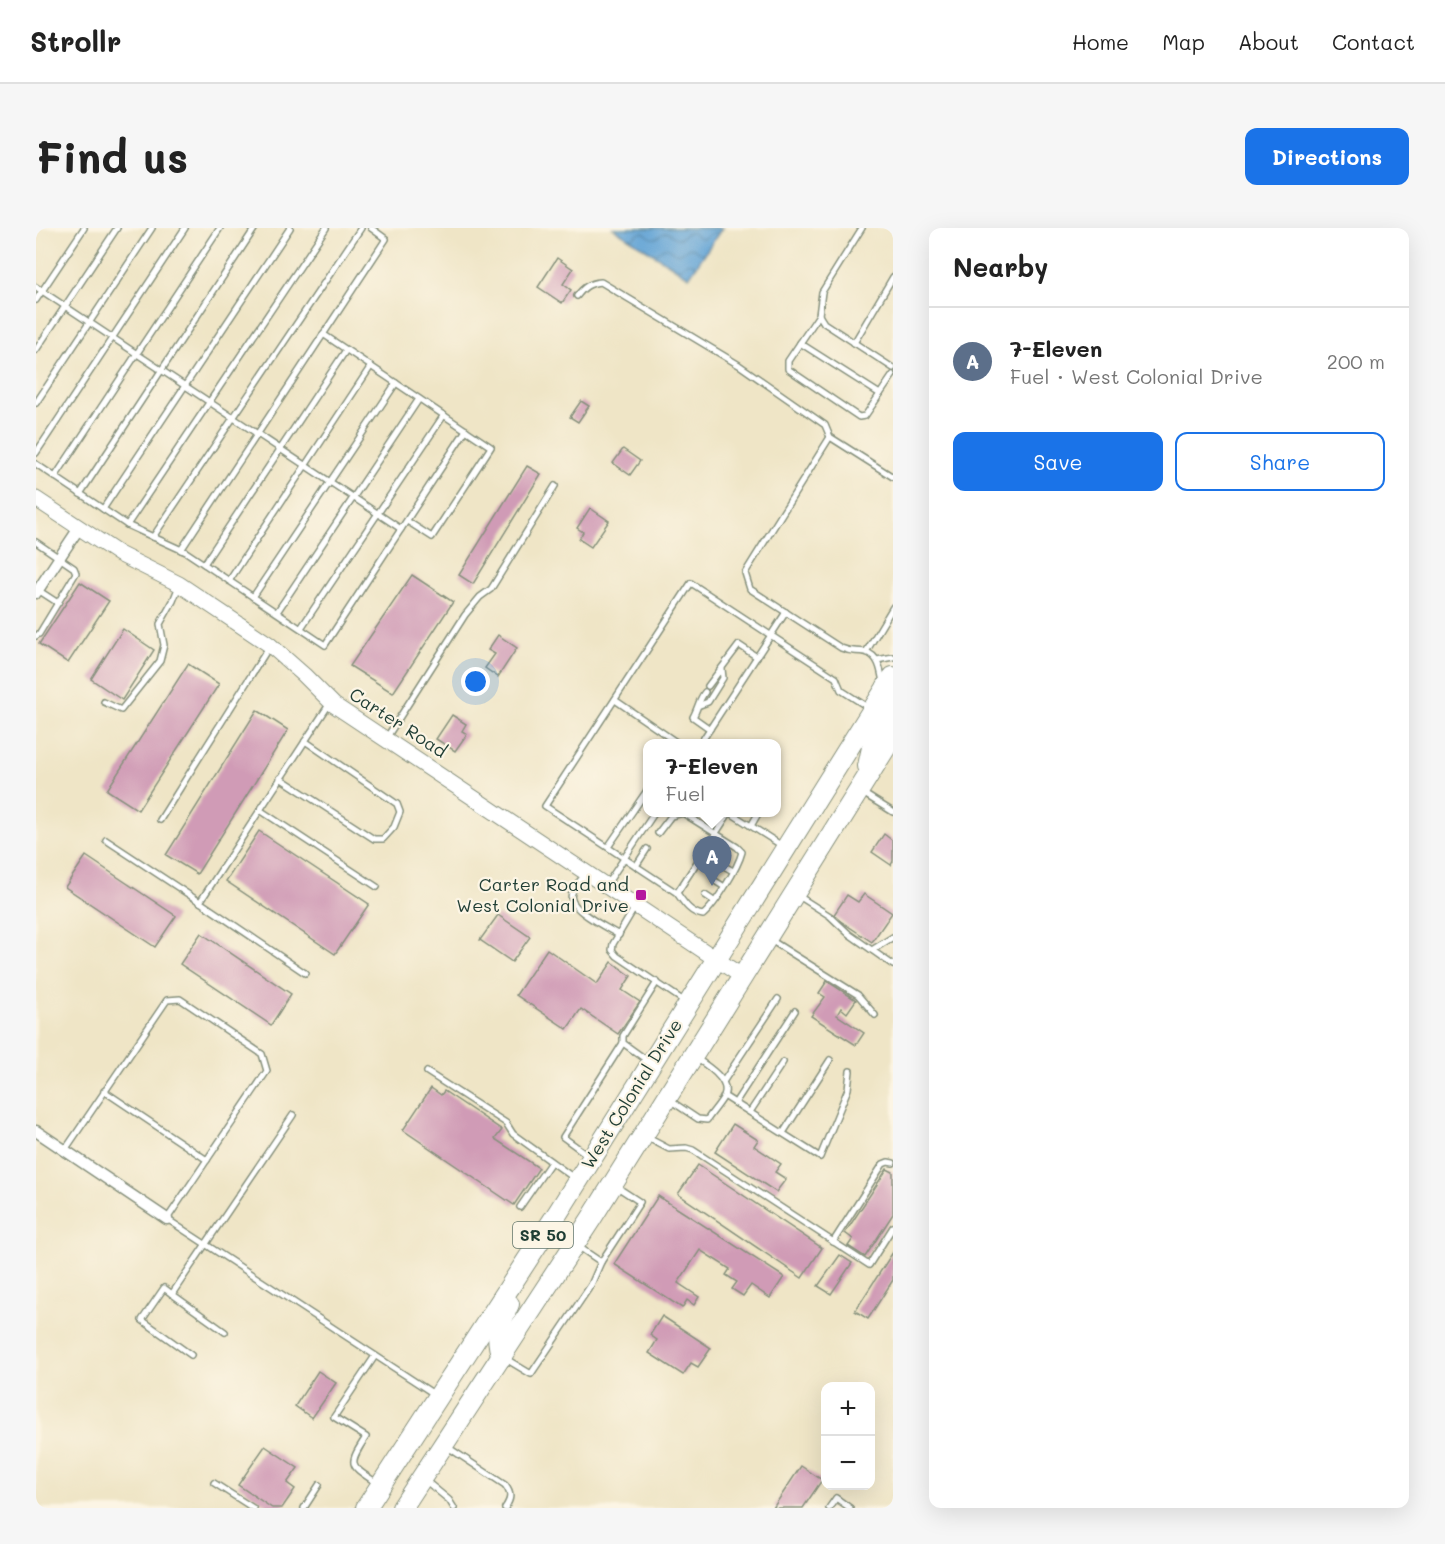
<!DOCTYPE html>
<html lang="en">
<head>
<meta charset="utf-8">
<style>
  body { margin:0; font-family:Mali,sans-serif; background:#f6f6f6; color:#222 }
  .controls { position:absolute; right:18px; bottom:18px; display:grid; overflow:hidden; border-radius:12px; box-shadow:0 6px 24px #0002 }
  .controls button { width:54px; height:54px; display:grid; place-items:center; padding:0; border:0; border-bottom:2px solid #e0e0e0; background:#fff; color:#222; font:30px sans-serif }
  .you { position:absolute; left:440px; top:454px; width:21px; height:21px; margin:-15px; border:4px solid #fff; border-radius:50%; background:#1a73e8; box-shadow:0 0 0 9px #1a73e833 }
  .badge { display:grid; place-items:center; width:39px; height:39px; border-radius:50%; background:#1a73e8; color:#fff; font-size:20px; font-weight:700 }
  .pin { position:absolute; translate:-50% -50px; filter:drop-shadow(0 2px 3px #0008) }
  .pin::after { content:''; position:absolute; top:32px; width:21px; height:18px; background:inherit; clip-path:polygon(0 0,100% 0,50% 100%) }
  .popup { position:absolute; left:607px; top:511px; width:138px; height:78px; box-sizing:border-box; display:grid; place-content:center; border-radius:12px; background:#fff; filter:drop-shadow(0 2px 4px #0005); font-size:20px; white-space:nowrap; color:#767676 }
  .popup b { font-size:22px; color:#222 }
  .popup::after { content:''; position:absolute; left:50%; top:100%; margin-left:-12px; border:12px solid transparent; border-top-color:#fff }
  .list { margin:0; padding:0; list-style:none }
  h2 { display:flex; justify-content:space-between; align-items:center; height:78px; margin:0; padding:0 24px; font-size:26px }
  h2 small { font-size:20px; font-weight:400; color:#767676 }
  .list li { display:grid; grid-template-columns:39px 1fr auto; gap:18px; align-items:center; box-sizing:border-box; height:108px; padding:0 24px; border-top:2px solid #e0e0e0 }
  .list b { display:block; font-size:22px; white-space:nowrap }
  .list p { margin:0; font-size:20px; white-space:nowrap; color:#767676 }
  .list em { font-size:20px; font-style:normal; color:#767676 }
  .actions { display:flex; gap:12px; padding:18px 24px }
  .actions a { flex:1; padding:14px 0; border:2px solid #1a73e8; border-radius:12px; text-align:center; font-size:21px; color:#1a73e8 }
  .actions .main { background:#1a73e8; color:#fff }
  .map { position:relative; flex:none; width:857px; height:1280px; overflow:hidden; border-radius:12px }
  header { display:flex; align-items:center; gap:36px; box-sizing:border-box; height:84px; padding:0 30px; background:#fff; border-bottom:2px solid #e0e0e0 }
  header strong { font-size:28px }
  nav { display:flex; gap:33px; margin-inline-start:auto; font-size:21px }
  .intro { display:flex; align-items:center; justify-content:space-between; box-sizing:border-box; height:144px; padding:0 36px }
  h1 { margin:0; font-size:42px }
  .button { padding:15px 27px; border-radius:12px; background:#1a73e8; color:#fff; font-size:21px; font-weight:700 }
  main { display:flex; gap:36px; padding:0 36px }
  aside { flex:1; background:#fff; border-radius:12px; box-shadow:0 6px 24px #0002 }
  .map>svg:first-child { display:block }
  .water { fill:url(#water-waves); stroke:#417085; stroke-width:1.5 }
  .building { fill:#d09bb6 }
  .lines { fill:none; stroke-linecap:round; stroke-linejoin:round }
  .lane-casing { stroke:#87917d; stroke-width:8 }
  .street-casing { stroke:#87917d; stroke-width:13 }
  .secondary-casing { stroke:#87917d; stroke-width:17 }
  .highway-casing { stroke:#87917d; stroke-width:22 }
  .lane { stroke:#fff; stroke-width:5 }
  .street { stroke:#fff; stroke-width:10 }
  .secondary { stroke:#fff; stroke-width:15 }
  .highway { stroke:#fff; stroke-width:20 }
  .poi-dot { fill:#b5179e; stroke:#fcf5e5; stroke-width:2 }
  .labels { text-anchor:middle; stroke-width:4.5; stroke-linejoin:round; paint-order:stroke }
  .shield { fill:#fcf5e5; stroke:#617469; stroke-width:1.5 }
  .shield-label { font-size:16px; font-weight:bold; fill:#1f3d34 }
  .street-label { font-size:18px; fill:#1f3d34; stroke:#fcf5e5 }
  .poi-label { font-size:18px; fill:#1f3d34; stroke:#fcf5e5; text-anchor:end }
</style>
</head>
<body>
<header>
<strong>Strollr</strong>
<nav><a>Home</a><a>Map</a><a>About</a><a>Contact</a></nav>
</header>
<div class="intro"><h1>Find us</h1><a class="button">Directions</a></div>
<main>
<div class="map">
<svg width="857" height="1280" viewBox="0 0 857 1280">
  <defs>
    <pattern id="water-waves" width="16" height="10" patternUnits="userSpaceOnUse" patternTransform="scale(1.5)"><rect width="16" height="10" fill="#63a4d6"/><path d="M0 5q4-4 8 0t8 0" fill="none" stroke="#5187ae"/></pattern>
  </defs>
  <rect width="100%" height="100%" fill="#fcf5e5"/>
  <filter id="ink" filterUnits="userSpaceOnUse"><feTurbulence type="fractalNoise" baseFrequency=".0167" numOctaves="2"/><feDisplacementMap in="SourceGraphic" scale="12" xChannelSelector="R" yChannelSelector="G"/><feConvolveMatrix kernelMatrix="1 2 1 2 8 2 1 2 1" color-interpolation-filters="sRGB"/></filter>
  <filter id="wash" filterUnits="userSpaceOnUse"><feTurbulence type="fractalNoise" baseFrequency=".008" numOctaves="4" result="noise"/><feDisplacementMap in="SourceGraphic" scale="24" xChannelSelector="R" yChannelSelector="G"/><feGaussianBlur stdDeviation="1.35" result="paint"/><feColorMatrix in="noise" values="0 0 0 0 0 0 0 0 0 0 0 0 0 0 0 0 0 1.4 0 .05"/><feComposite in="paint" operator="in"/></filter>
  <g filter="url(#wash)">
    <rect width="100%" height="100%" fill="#efe5c6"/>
    <path class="water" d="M577 0H686L653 49Z"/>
    <g id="blocks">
      <g class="building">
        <path d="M521 30 537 41 527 56 535 62 526 75 502 59Z"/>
        <path d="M545 173 553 178 542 194 534 189Z"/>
        <path d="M587 221 604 233 594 247 577 235Z"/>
        <path d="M491 238 505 246 437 356 423 347Z"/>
        <path d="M554 280 573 293 555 319 543 311 547 304 541 300Z"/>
        <path d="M376 347 417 374 357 465 314 438Z"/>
        <path d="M44 354 73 373 32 435 3 416Z"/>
        <path d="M87 401 118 422 86 472 55 451Z"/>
        <path d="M462 407 481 420 462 449 449 440 459 426 452 422Z"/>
        <path d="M152 436 183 456 102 582 71 562Z"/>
        <path d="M221 482 252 502 161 646 130 627Z"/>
        <path d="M416 487 430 496 426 503 431 506 419 523 400 511Z"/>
        <path d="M223 603 333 676 299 726 190 653Z"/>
        <path d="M848 606 857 613V633L855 637 836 624Z"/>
        <path d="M50 628 140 688 119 719 29 659Z"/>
        <path d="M828 666 856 685 836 714 797 688 811 667 822 674Z"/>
        <path d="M462 687 494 709 476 734 444 712Z"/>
        <path d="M165 705 255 766 235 797 144 736Z"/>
        <path d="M511 721 561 756 576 734 595 748 586 762 604 774 582 806 545 781 531 801 480 767Z"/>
        <path d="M791 753 820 772 811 785 805 780 801 787 828 805 820 817 775 788 789 769 783 765Z"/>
        <path d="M395 860 405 867 408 863 466 902 459 911 503 940 478 977 367 902Z"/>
        <path d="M697 896 722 912 718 918 745 936 739 944 750 951 740 964 679 924Z"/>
        <path d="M662 937 786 1020 766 1050 642 966Z"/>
        <path d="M851 941 857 944V986L829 1029 812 1018 817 1011 809 1005Z"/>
        <path d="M622 968 748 1049 734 1070 715 1057 707 1068 696 1061 701 1054 690 1047 694 1041 664 1022 642 1055 663 1069 658 1077 651 1072 646 1080 578 1036Z"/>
        <path d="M857 1024V1052L832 1091 819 1083Z"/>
        <path d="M804 1027 816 1035 795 1066 782 1058Z"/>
        <path d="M626 1088 675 1120 662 1139 655 1135 647 1147 613 1125 621 1112 614 1107Z"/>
        <path d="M282 1143 300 1155 276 1190 259 1178Z"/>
        <path d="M229 1218 262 1240 251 1255 259 1261 246 1280H236L202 1257Z"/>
        <path d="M765 1238 786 1252 767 1280H737Z"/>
      </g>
    </g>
  </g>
  <g filter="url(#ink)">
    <use href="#blocks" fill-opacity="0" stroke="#87917d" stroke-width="1.5"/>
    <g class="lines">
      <defs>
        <g id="lane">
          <path d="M826 0 786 64 783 87 788 95 857 140"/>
          <path d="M0 59 365 301"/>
          <path d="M541 68C548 59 553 55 565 54L703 137 789 197 794 209 857 249"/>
          <path d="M0 72 48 0"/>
          <path d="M783 87 752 133V141L823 189 829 188 857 147"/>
          <path d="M287 106 455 219 396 309 371 293"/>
          <path d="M764 115 844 166"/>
          <path d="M818 115 857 49"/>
          <path d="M0 122 81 0"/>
          <path d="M0 175 116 0"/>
          <path d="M794 209 709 345 714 361 805 420C817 425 819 422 829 424 843 427 845 443 847 455"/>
          <path d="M0 225 149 0"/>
          <path d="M0 236 91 297 150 324 289 417 430 202"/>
          <path d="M19 249 184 0"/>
          <path d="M44 266 219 0"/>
          <path d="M67 281 254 0"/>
          <path d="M91 297 290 0"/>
          <path d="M117 309 325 0"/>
          <path d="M0 314 38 340 40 345 3 406 0 408"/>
          <path d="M145 322 350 11 335 0"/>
          <path d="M168 336 310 122"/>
          <path d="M193 353 335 138"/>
          <path d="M2 362 22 375"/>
          <path d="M217 369 360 155"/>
          <path d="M241 384 383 171"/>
          <path d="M265 400 408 187"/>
          <path d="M830 424 857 379"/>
          <path d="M841 432 857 429"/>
          <path d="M672 458 703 417 721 429"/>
          <path d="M669 464C663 471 662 480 657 489L674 501"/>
          <path d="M579 472 643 516"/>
          <path d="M68 474 85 482 124 433 128 417 124 396 137 373 143 358"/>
          <path d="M664 477 672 474 687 450 686 441"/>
          <path d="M351 509 429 387 444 369 455 361 519 258"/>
          <path d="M664 516 750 384"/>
          <path d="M244 550 338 611H347L358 599 364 584 361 576 269 513"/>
          <path d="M825 564 857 584"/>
          <path d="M224 582 341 659"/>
          <path d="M693 584 748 619"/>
          <path d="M693 585 641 665 509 578 655 355 800 450 805 462 833 480"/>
          <path d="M124 592 233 419"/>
          <path d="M715 598 723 584"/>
          <path d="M622 605 635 588 647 585 701 619 706 624C702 640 679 677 667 687 654 685 648 675 641 665"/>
          <path d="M70 612 164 674"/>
          <path d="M572 619 612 561"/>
          <path d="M600 638 611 621"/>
          <path d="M688 638 697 643"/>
          <path d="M550 646C545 652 538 658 536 665 529 680 572 700 583 707"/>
          <path d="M679 653 687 658"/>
          <path d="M571 656 619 584"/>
          <path d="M669 667 678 673"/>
          <path d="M761 667 794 688 813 706 857 737"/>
          <path d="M599 679 577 716 576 722 581 728 648 773"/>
          <path d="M733 711 822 767 839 787"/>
          <path d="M836 722 857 709"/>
          <path d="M269 745 164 674 294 475"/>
          <path d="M612 833 587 815V808L621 754"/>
          <path d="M391 844 470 895 477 906 538 950"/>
          <path d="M687 854 742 771"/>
          <path d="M68 863 171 932"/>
          <path d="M688 868 784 929 812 861 814 843"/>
          <path d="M635 873 662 891 671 892C676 884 684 876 688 868 695 853 672 838 661 831"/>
          <path d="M699 875 759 783"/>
          <path d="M714 884 747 834"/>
          <path d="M747 905 794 832"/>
          <path d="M612 910 633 921 650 920 657 922 833 1037 857 999"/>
          <path d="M29 922 131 772 144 771 226 826 231 843 131 991 398 1166"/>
          <path d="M553 928 527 909 587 815"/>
          <path d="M484 979 515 934"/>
          <path d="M797 1014 847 936 852 934 857 935"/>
          <path d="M543 1019 565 1034 604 974 581 959"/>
          <path d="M136 1066 128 1060 106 1092 155 1127"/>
          <path d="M189 1104 136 1066 257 887"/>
          <path d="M339 1128 298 1189 330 1209C311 1238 314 1237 341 1255"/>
          <path d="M470 1131 495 1146 555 1057 565 1034"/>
          <path d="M410 1218 469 1257C476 1266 475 1271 469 1280"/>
          <path d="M390 1253 413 1272 418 1280"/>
          <path d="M178 1255 217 1280"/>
          <path d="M268 1280 283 1257"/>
          <path d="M793 1280 800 1270 814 1280"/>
        </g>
        <g id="street">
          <path d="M0 365 43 300"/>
          <path d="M0 903 131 991"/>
        </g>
        <path id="secondary" d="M0 271 83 326 143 356 234 417 268 447 298 477 707 749"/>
        <g id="highway">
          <path d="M851 458 853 490 857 498"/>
          <path d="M832 538 840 501 836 482"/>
          <path d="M466 1129C458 1106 464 1097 473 1076"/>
          <path d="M330 1280 523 983 857 449"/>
          <path d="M366 1280 555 991 857 508"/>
        </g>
      </defs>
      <use href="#lane" class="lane-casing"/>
      <use href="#street" class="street-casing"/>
      <use href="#secondary" class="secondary-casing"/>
      <use href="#highway" class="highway-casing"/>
      <use href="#lane" class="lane"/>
      <use href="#street" class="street"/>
      <use href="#secondary" class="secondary"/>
      <use href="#highway" class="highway"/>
    </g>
  </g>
  <rect class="poi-dot" x="599" y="661" width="12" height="12" rx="3"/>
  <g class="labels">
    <rect class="shield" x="477" y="994" width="60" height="26" rx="4.5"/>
    <g class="shield-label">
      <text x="507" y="1013">SR 50</text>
    </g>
    <g class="street-label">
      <text transform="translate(362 495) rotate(33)" y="6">Carter Road</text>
      <text transform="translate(596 866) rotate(-58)" y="6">West Colonial Drive</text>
    </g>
    <g class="poi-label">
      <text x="593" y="663">Carter Road and<tspan x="593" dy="21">West Colonial Drive</tspan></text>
    </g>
  </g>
</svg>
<div class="controls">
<button>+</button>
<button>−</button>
</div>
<div class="you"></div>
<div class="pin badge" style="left:676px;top:658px;background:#5c6f8a">A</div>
<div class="popup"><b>7-Eleven</b>Fuel</div>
</div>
<aside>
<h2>Nearby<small></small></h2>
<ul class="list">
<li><span class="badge" style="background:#5c6f8a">A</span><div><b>7-Eleven</b><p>Fuel · West Colonial Drive</p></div><em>200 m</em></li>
</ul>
<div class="actions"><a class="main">Save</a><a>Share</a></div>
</aside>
</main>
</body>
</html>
